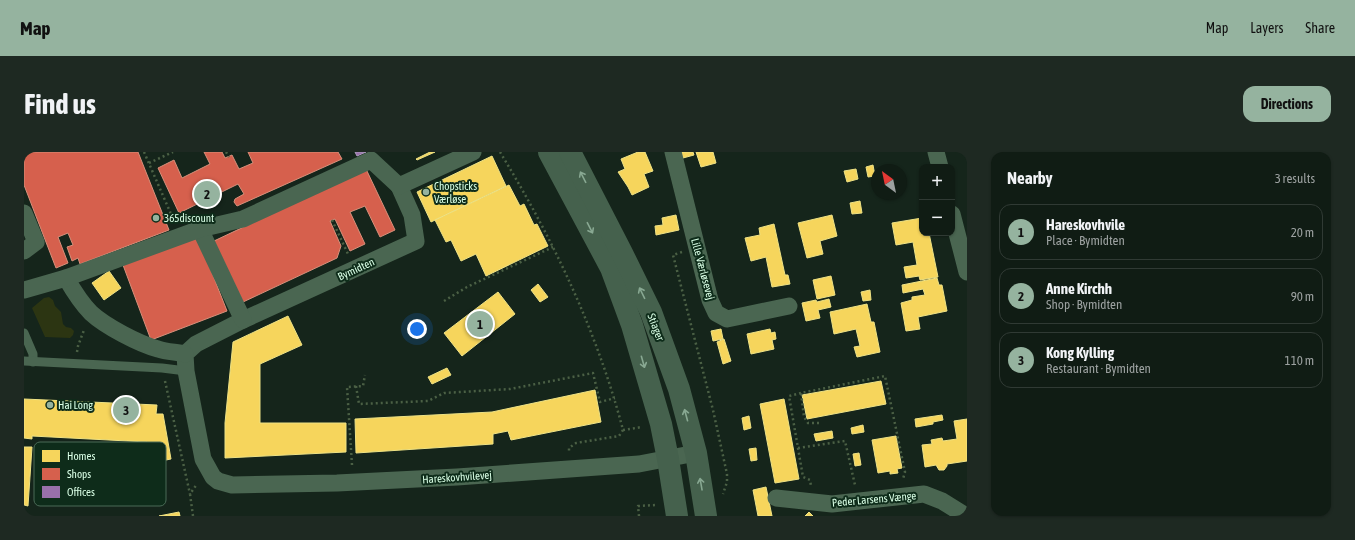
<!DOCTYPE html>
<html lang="en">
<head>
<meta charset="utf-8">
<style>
  body { margin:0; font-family:"Asap Condensed",sans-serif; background:#1e2922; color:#f1f3f6 }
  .controls { position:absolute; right:12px; top:12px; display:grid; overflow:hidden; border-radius:8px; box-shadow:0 1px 3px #0004 }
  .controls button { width:36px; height:36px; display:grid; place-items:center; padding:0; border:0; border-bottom:1px solid #303a34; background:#101c14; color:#f1f3f6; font:20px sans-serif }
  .compass { position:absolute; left:847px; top:12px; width:36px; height:36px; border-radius:50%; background:#101c14; box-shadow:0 1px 3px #0004; rotate:327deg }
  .you { position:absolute; left:393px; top:177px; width:14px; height:14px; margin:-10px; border:3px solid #fff; border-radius:50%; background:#1a73e8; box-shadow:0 0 0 6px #1a73e833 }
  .badge { display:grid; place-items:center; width:26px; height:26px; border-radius:50%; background:#95b39f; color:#111; font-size:13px; font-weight:700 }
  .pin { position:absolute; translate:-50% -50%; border:2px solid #fff; box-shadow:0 1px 4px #0006 }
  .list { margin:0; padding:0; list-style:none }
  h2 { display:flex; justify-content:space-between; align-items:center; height:52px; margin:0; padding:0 16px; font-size:17px }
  h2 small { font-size:13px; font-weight:400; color:#9ca1a0 }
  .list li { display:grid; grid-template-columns:26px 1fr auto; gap:12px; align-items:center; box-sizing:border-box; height:56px; margin:0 8px 8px; padding:0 8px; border:1px solid #303a34; border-radius:12px }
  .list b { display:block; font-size:15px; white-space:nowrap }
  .list p { margin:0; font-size:13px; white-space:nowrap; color:#9ca1a0 }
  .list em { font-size:13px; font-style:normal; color:#9ca1a0 }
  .map { position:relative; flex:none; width:943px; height:364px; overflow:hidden; border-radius:12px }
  header { display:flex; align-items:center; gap:24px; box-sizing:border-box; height:56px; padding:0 20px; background:#95b39f; color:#111 }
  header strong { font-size:19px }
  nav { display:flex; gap:22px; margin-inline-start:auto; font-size:14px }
  .intro { display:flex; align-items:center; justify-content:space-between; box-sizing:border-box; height:96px; padding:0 24px }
  h1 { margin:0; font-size:28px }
  .button { padding:10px 18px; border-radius:12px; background:#95b39f; color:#111; font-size:14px; font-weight:700 }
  main { display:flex; gap:24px; padding:0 24px }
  aside { flex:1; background:#101c14; border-radius:12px; box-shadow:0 1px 3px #0004 }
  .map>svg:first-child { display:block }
  .green { fill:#2c3512 }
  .homes { fill:#f6d55c; stroke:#eee285 }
  .shops { fill:#d6604d; stroke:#d7907b }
  .offices { fill:#9970ab; stroke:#ac9bbd }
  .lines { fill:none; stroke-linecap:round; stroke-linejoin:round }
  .path { stroke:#4b6045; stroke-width:2.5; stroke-dasharray:2 3; stroke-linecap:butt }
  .lane { stroke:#4a6651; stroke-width:9 }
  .street { stroke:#4a6651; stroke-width:17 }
  .secondary { stroke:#45614d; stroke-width:22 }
  .oneway { stroke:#88a892 }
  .poi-dot { fill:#95b39f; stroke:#0e2c1a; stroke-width:1.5 }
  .labels { text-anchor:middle; stroke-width:4; stroke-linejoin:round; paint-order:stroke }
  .poi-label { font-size:11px; fill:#daffe6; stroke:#0e2c1a; text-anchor:start }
  .street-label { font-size:11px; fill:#daffe6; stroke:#0e2c1a }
  .key { fill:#0e2c1a; stroke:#4b6b57; stroke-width:1 }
  .key-label { font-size:11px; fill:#daffe6 }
</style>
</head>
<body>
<header>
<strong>Map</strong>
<nav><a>Map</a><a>Layers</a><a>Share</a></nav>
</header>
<div class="intro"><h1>Find us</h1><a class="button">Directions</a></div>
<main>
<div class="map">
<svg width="943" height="364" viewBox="0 0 943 364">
  <rect width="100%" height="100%" fill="#15251b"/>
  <path class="green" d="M25 145 29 148 31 154 37 160 39 172 42 175 47 176 50 179 49 183 46 186 21 185 8 156 20 146Z"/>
  <g class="homes">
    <path d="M406 0H411L393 8 392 7Z"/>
    <path d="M614 0H621L629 19 620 22 625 35 608 43 604 35 594 20 601 17 597 7Z"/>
    <path d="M657 0H669L670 3 659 6Z"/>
    <path d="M672 0H689L692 11 677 15Z"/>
    <path d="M468 4 482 34 407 70 393 40Z"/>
    <path d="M849 13 851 24 844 25 842 15Z"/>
    <path d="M832 17 834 27 823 30 820 19Z"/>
    <path d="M485 33 496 54 500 52 510 73 513 72 524 94 462 124 452 102 437 109 427 88 422 90 411 68Z"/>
    <path d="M836 49 838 61 828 62 826 51Z"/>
    <path d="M652 63 655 78 632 83 631 74 639 73 638 66Z"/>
    <path d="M808 63 813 84 796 89 799 102 783 106 774 71Z"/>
    <path d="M898 66V81H905L914 125 896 128 895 124 882 126 880 115 893 113 889 90 872 93 868 71Z"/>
    <path d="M750 72 761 123H764L766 132 748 135 742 105 727 109 721 86 736 83 735 76Z"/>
    <path d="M85 119 97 136 80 148 68 131Z"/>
    <path d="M807 124 811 143 793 147 789 128Z"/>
    <path d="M913 126 915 133H918L923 159 894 165 896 177 882 179 877 151 888 148V145L901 143 899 137 879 141 878 133Z"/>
    <path d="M514 132 524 145 516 150 507 138Z"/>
    <path d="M846 138 847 148 839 149 837 140Z"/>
    <path d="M474 140 491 162 438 204 420 181Z"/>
    <path d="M805 147 807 155 794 158 796 166 782 169 778 151 792 148 793 150Z"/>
    <path d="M843 152 847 170H850L856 200 833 205 830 195 836 194 832 177 810 182 806 160Z"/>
    <path d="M264 164 278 193 236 212V271H322V300L201 306V271L209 190Z"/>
    <path d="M697 177 699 187 689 189 687 179Z"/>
    <path d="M746 177 747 181 751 180 752 187 748 188 750 197 727 202 723 182Z"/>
    <path d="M700 187 707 209 699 212 693 190Z"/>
    <path d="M423 216 427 223 408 232 404 225Z"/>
    <path d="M857 229 862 252 783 267 778 243Z"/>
    <path d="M571 238 577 270 487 288 484 279 469 282V292L332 301 331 267 468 260Z"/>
    <path d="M0 247 133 253 132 262H139L147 307 127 311 123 290 8 284V287L0 286Z"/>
    <path d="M760 247 775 327 751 331 736 252Z"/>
    <path d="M918 263 919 268 909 270V272L892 275 891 267Z"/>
    <path d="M725 264 727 276 720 278 718 266Z"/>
    <path d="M943 267V309L923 312V314L920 318H915L912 313 901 315 898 293 908 292 907 288 918 286 919 289 933 287 930 269Z"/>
    <path d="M839 273 840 280 828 282 827 276Z"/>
    <path d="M808 279 809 286 792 289 790 282Z"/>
    <path d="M872 284 878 316 873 317 874 321 866 322V319L854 321 848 288Z"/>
    <path d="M0 295H8L4 354 0 353Z"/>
    <path d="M732 296 733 308 727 309 725 297Z"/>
    <path d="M835 301 837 313 831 314 829 302Z"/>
    <path d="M742 335 748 364H734L729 338Z"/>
    <path d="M155 360 156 364H135Z"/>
    <path d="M785 360 789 364H781Z"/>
  </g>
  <g class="shops">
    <path d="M0 0H114L145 78 56 112 54 106 48 109 43 95 49 93 44 81 34 85 44 111 32 116 0 33Z"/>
    <path d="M180 0H198L201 6 208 3 215 17 229 11 224 0H314L318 7 213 54 210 50 211 47 220 42 214 32 155 61 134 16 150 8 158 26 186 12Z"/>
    <path d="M342 17 371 78 356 85 341 54 326 60 341 92 326 99 311 67 306 69 317 94 313 106 219 150 190 89Z"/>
    <path d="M174 85 203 159 127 188 99 113Z"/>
  </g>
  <path class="offices" d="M331 0H342L333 4Z"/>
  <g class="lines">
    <g class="path">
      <path d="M120 0 150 69"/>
      <path d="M202 0 205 5"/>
      <path d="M476 0C529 87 573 179 599 278L595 284 552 291 545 296V300"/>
      <path d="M125 11 149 0"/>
      <path d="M308 68 324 102"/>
      <path d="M658 100 649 103 689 258 703 322V330L699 342"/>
      <path d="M420 149 443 135 529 95"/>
      <path d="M53 200 54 194 60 178"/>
      <path d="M141 229 166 342"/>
      <path d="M332 234 335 252 404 249 420 241 486 237 569 221 576 250 591 246"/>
      <path d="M777 241 765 244 779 325 786 328 787 334"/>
      <path d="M795 271H784L780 265 777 241 861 224 881 320 879 327"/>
      <path d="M599 278 618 275"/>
      <path d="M774 296 821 289 831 333"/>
      <path d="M328 313 323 235 339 234 341 223"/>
      <path d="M169 364 166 342 173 332"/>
      <path d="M615 364 614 354 632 353"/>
    </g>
    <g class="lane">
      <path d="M0 181 9 202V210"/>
      <path d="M0 209 138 216 162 219"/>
    </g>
    <g class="street">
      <path d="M649 0 686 148 692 161 703 167 765 154"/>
      <path d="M912 0 916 15"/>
      <path d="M375 34 388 63 392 89 219 168 172 192 161 202 162 219 179 307 189 325 194 329 208 333 313 331 433 325 615 312 672 301"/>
      <path d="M0 61 12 90 0 99"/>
      <path d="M928 62 943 120"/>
      <path d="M176 77 219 168"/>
      <path d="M42 126C49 138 57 151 67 161 81 174 115 192 134 197 143 200 153 200 161 202"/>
      <path d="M0 138 42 126 176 77 219 67 347 8 375 34 449 0"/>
      <path d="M752 346 808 352 900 342 918 349 942 364"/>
    </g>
    <g class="secondary">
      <path d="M525 0 587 116 608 173 637 272 644 307 653 364"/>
      <path d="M546 0 598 101 627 160 655 237 672 301 682 364"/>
    </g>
  </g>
  <defs><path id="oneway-shaft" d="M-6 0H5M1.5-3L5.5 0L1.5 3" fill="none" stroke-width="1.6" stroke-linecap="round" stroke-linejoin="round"/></defs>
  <g class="oneway">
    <use href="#oneway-shaft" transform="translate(559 25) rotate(-117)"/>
    <use href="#oneway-shaft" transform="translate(566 76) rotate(63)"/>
    <use href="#oneway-shaft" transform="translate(618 141) rotate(-116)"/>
    <use href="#oneway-shaft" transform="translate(619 210) rotate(74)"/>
    <use href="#oneway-shaft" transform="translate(662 263) rotate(-105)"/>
    <use href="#oneway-shaft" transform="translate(677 332) rotate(-100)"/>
  </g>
  <g class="poi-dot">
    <circle cx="402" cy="40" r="4"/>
    <circle cx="132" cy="66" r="4"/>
    <circle cx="26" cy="253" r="4"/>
  </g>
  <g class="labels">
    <g class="poi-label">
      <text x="410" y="38">Chopsticks<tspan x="410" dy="13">Værløse</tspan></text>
      <text x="140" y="70">365discount</text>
      <text x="34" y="257">Hai Long</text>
    </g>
    <g class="street-label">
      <text transform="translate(332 117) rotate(-25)" y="4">Bymidten</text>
      <text transform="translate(679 117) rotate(75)" y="4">Lille Værløsevej</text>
      <text transform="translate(632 175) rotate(69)" y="4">Stiager</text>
      <text transform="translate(433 325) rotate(-4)" y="4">Hareskovhvilevej</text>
      <text transform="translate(850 347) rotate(-5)" y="4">Peder Larsens Vænge</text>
    </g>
  </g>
  <rect x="10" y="290" width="132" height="64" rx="6" class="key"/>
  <rect x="18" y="298" width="18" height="12" fill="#f6d55c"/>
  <rect x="18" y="316" width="18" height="12" fill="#d6604d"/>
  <rect x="18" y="334" width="18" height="12" fill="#9970ab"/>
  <g class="key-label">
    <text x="43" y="308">Homes</text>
    <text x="43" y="326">Shops</text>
    <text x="43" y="344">Offices</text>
  </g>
</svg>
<div class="controls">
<button>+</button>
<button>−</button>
</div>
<svg class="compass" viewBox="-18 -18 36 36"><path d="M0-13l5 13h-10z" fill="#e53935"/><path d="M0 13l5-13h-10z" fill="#9ca1a0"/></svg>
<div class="you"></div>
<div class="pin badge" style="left:456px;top:172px">1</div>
<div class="pin badge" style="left:183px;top:42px">2</div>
<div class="pin badge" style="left:102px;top:258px">3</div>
</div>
<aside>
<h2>Nearby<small>3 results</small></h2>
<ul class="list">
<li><span class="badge">1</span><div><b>Hareskovhvile</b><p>Place · Bymidten</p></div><em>20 m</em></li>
<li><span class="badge">2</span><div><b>Anne Kirchh</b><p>Shop · Bymidten</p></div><em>90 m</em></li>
<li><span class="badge">3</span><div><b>Kong Kylling</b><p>Restaurant · Bymidten</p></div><em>110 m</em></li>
</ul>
</aside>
</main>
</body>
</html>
